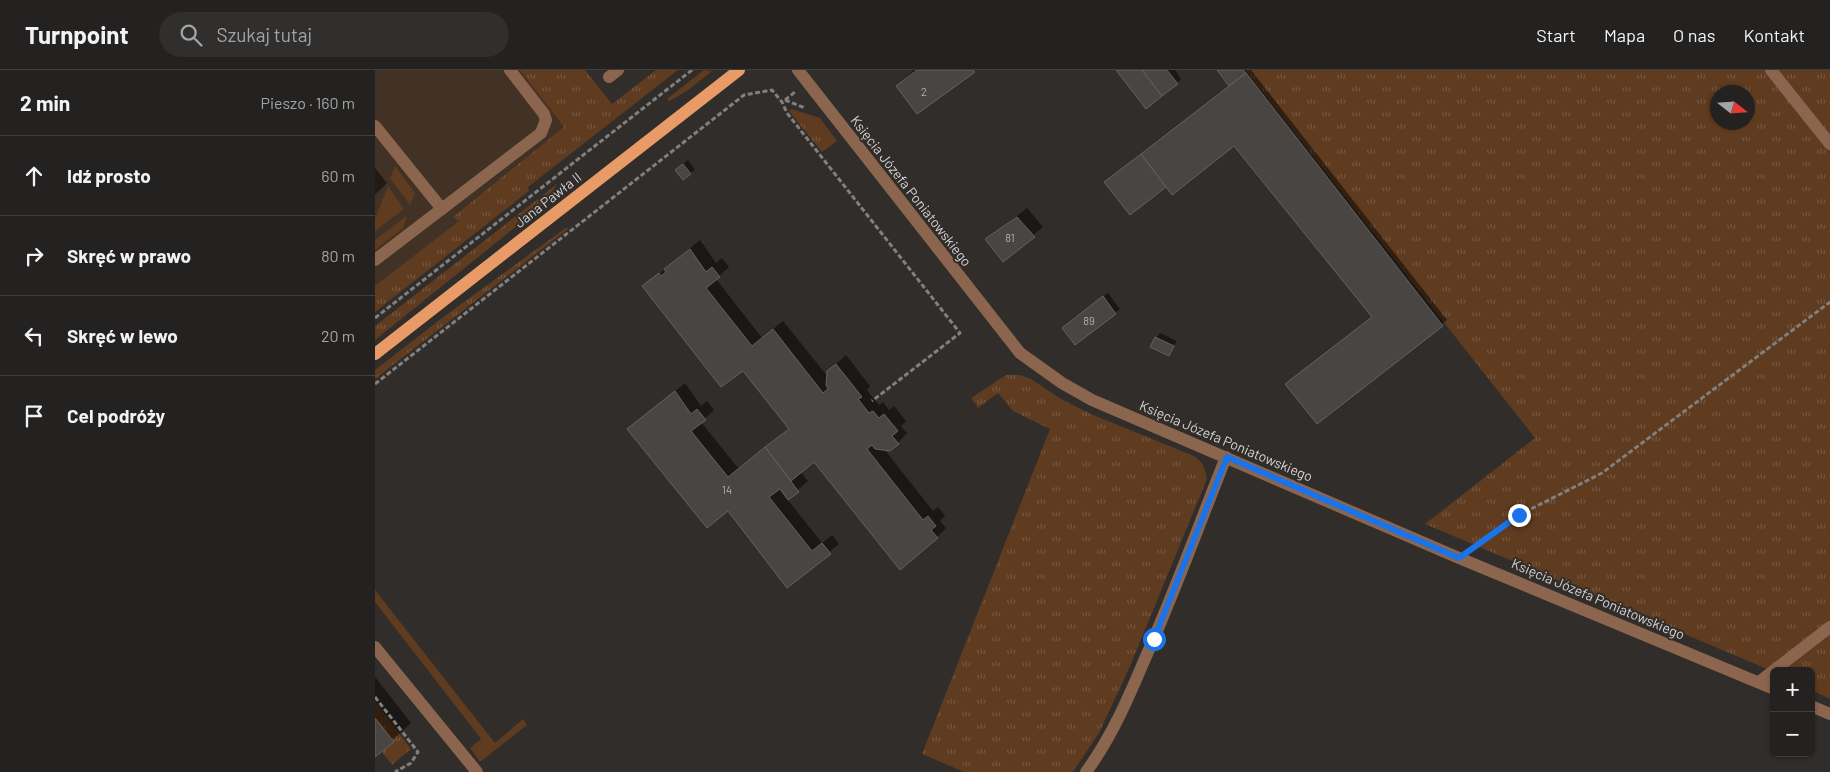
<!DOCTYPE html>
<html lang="pl">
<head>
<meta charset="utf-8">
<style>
  body { margin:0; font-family:Barlow,sans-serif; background:#302f2d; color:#f1f3f6 }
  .controls { position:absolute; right:15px; bottom:15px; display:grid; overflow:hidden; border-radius:8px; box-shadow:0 1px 4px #0004 }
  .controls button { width:45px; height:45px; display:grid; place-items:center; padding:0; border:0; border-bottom:1px solid #413f3e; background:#242220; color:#f1f3f6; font:25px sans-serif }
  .compass { position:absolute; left:1335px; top:15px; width:45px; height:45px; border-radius:50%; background:#242220; box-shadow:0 1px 4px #0004; rotate:107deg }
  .stop { position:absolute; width:15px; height:15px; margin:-11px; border:4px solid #1a73e8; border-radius:50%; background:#fff }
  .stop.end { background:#1a73e8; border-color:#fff; box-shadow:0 1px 5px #0008 }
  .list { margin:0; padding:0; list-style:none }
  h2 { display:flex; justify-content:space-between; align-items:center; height:65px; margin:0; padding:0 20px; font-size:21px }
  h2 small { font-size:16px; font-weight:400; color:#a3a4a5 }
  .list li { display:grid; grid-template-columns:32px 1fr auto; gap:15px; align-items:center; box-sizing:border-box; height:80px; padding:0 20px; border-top:1px solid #413f3e }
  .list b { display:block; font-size:19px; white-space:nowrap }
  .list em { font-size:16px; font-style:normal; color:#a3a4a5 }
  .icon { flex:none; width:28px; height:28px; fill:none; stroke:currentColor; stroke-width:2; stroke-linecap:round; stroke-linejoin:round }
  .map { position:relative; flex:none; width:1455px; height:702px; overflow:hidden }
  header { display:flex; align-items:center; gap:30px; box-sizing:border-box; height:70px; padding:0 25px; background:#242220; border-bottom:1px solid #413f3e }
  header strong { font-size:24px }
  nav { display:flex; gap:28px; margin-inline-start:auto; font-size:18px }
  .search { width:350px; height:45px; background:#302f2d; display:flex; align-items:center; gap:12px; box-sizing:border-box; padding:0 18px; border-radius:28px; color:#a3a4a5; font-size:19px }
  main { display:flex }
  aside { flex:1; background:#242220 }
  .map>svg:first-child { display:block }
  .medical { fill:#413225 }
  .grass { fill:url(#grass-tufts); fill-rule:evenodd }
  .garden { fill:#5f3b1f }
  .shadow { fill:#0007 }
  .building { fill:#484543; stroke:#656260 }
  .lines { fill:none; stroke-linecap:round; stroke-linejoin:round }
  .path { stroke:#82807e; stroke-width:3; stroke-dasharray:5 2.5; stroke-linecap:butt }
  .minor { stroke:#8b654d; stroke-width:12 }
  .major { stroke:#e89b67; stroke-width:12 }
  .route { stroke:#1a73e8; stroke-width:6 }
  .labels { text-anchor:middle; stroke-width:4; stroke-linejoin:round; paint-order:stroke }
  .number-label { font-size:11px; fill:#b2b0ae }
  .street-label { font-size:14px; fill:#d5d3d2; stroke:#302d2b }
</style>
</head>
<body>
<header>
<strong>Turnpoint</strong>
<div class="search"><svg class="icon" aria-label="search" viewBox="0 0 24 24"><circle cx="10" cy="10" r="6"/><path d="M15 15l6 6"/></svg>Szukaj tutaj</div>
<nav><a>Start</a><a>Mapa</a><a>O nas</a><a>Kontakt</a></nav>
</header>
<main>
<aside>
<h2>2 min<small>Pieszo · 160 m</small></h2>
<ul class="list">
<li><svg class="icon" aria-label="ahead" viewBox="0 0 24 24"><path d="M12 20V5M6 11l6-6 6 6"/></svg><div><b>Idź prosto</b></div><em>60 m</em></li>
<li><svg class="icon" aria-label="right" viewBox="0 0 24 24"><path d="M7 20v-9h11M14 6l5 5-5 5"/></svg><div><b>Skręć w prawo</b></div><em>80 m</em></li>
<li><svg class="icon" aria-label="left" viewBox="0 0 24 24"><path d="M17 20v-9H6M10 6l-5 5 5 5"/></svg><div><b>Skręć w lewo</b></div><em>20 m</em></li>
<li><svg class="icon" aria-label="arrive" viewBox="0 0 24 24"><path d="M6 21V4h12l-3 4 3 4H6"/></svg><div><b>Cel podróży</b></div></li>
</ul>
</aside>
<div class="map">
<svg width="1455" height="702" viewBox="0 0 1455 702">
  <defs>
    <pattern id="grass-tufts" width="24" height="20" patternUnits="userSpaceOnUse" patternTransform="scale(1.25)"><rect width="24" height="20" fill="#5f3b1f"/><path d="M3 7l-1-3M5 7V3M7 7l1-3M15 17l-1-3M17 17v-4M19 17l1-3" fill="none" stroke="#75563f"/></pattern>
  </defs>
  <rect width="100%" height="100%" fill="#302d2b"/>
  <path class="medical" d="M0 0H149L207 74 0 237Z"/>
  <g class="grass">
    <path d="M145 0H210L237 34 281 0H303L153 117 154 121 0 242V216L84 151 78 147 189 57Z"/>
    <path d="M329 0 337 1 312 21 294 31 292 29Z"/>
    <path d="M870 0H1455V629L1436 620V601L1399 602 1050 454 1160 368ZM1342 22H1372V52H1342Z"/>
    <path d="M416 39 445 48 462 71 447 82 414 41Z"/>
    <path d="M182 114 172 131 163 139 0 270V256Z"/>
    <path d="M192 157 193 159 0 309V300L71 245Z"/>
    <path d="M631 305H645L656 309 686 329 716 344 819 386C828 392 830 398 832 409L756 594 724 663 698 702H589L547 684 675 359 638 341 623 323 603 338 596 328Z"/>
    <path d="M0 631 36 679 17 695 7 682 19 672 0 648Z"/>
  </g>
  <g class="garden">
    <path d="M20 96 40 123 35 135 15 108Z"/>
    <path d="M13 116 29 139 0 161V149Z"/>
    <path d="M32 146 28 158 0 180V170Z"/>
    <path d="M0 520 120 673 148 649 152 655 105 692 95 678 106 669 0 532Z"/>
  </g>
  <g class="shadow">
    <path d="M539 0H600L542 43 522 16Z"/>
    <path d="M743 0H800L806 9 802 13Z"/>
    <path d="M843 0H876L1072 250 942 353 998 247 855 16Z"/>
    <path d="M313 90 320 99 316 103 306 96Z"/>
    <path d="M0 98 12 113 0 125Z"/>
    <path d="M652 138 668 157 628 190 612 170Z"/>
    <path d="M325 170 341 193 347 188 354 197 341 209 387 268 408 251 453 307V302L471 285 495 316 492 320 504 335 508 332 514 340 519 336 531 351 526 356 532 363 523 373 509 379 558 441 563 437 570 446 565 451 571 458 562 467 440 390 425 401 433 411 412 429 447 473 457 465 464 474 412 517 353 440 254 359 310 313 326 336 332 331 339 340 326 352 363 398 415 358 369 299 269 217Z"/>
    <path d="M733 223 745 239 700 273 689 258Z"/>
    <path d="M785 263 802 271 793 284 781 268Z"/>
    <path d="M0 607 36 653 0 686Z"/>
  </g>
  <g class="building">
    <path d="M542 0H598L600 2 542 44 521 16Z"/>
    <path d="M741 0H767L787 26 771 39Z"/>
    <path d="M767 0H792L803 14 787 26Z"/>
    <path d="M842 0H868L871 3 854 16Z"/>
    <path d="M871 3 1068 256 942 354 910 314 997 247 859 76 797 125 766 84Z"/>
    <path d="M766 84 791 117 755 145 729 112Z"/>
    <path d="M308 94 316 104 308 110 300 100Z"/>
    <path d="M642 147 660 167 628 192 610 169Z"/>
    <path d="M315 179 331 202 337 197 345 207 331 218 377 276 398 259 448 323 453 319 451 315 452 301 461 294 487 327 483 329 494 343 498 341 504 348 509 344 523 361 517 366 524 374 515 381 500 379 497 375 492 379 548 450 553 446 561 456 556 460 563 468 525 500 439 392 416 411 390 377 414 359 368 301 346 317 267 216 284 203 286 206 291 202 289 199Z"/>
    <path d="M728 226 741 244 700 275 687 258Z"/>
    <path d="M780 267 799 276 794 286 775 277Z"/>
    <path d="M300 321 316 344 322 339 331 350 316 361 353 407 390 377 424 422 413 430 405 419 394 427 437 481 447 473 456 484 412 518 353 441 332 458 252 359Z"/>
    <path d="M0 648 19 672 0 687Z"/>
  </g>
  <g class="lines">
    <g class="path">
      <path d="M410 30 430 38"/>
      <path d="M410 30 420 22"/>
      <path d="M0 248 317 0"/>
      <path d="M0 314 369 25 397 20 407 32 412 43 585 263 497 331"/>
      <path d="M1100 476 1144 445 1227 403 1455 232"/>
      <path d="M0 627 43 682 36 693 20 702"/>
    </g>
    <g class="minor">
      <path d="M423 0 645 283 687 313 717 330 1084 488 1399 619"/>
      <path d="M1396 0 1455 74"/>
      <path d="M234 7 243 0"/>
      <path d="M0 56 67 139"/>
      <path d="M0 190 166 63 171 50 169 44 135 0"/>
      <path d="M0 577 102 702"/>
      <path d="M1384 612 1455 557"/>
      <path d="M1436 636 1455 644"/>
      <path d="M711 702C736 668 753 629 769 591 799 524 824 455 851 387"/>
    </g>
    <path class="major" d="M0 284 364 0"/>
  </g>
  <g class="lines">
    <path class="route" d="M779 569 852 387 1084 488 1144 445"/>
  </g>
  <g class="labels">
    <g class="number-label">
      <text x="549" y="26">2</text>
      <text x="635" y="172">81</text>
      <text x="714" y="255">89</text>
      <text x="352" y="424">14</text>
    </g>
    <g class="street-label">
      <text transform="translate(536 121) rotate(52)" y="5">Księcia Józefa Poniatowskiego</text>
      <text transform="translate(173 130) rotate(-38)" y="5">Jana Pawła II</text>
      <text transform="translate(851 371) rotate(23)" y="5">Księcia Józefa Poniatowskiego</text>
      <text transform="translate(1223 529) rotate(23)" y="5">Księcia Józefa Poniatowskiego</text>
    </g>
  </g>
</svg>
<div class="controls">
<button>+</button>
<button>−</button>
</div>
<svg class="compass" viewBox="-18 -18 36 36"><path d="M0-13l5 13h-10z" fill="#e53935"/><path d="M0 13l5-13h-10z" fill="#a3a4a5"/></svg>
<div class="stop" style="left:779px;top:569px"></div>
<div class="stop end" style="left:1144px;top:445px"></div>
</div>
</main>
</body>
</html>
